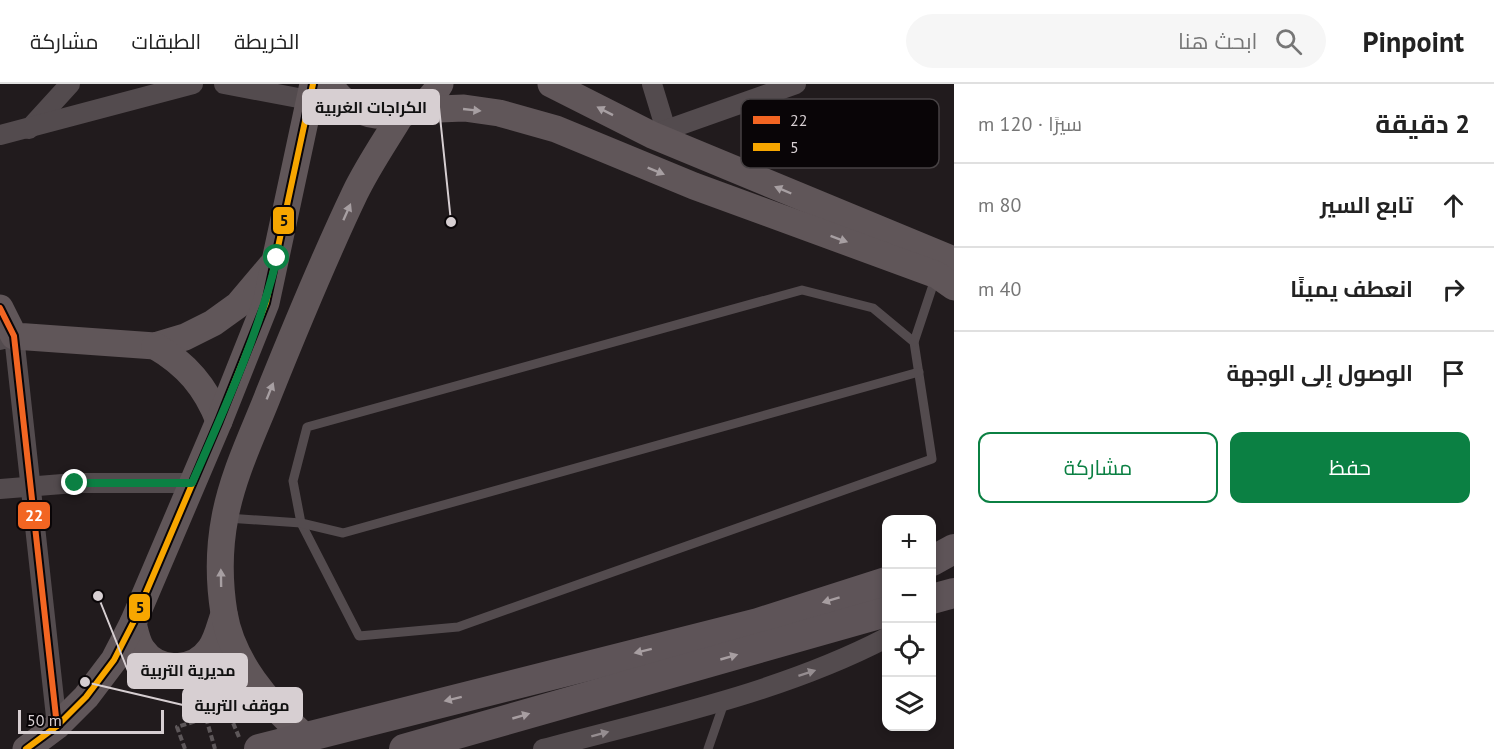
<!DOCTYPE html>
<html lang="ar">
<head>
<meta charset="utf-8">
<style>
  body { margin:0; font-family:"PT Sans",Cairo,sans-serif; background:#f6f6f6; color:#222; direction:rtl }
  .controls { position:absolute; right:18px; bottom:18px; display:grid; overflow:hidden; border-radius:12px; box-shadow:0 3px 9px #0003 }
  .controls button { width:54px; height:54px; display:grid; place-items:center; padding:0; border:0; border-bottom:2px solid #e0e0e0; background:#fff; color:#222; font:30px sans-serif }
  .scale { position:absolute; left:18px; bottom:15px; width:146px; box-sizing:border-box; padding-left:6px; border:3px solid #d7cfd2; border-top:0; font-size:16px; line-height:21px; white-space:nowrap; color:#d7cfd2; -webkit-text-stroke:4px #090507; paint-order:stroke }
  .stop { position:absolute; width:18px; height:18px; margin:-14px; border:4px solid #0b8043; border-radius:50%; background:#fff }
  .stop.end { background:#0b8043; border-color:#fff; box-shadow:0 2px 6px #0008 }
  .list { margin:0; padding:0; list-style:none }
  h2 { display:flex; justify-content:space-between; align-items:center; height:78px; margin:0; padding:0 24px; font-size:26px }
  h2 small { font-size:20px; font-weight:400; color:#767676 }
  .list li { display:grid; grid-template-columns:39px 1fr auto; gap:18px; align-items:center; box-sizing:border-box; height:84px; padding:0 24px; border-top:2px solid #e0e0e0 }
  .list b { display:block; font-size:22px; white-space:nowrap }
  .list em { font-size:20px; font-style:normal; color:#767676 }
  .actions { display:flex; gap:12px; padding:18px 24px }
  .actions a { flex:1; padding:14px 0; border:2px solid #0b8043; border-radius:12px; text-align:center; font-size:21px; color:#0b8043 }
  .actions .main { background:#0b8043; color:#fff }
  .icon { flex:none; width:33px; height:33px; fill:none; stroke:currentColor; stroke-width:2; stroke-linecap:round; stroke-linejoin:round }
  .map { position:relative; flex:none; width:954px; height:665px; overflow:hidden; direction:ltr }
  header { display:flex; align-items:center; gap:36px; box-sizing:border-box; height:84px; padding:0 30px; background:#fff; border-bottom:2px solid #e0e0e0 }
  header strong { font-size:28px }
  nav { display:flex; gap:33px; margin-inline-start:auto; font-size:21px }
  .search { width:420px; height:54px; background:#f6f6f6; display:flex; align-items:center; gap:15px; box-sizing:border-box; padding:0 21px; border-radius:33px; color:#767676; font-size:22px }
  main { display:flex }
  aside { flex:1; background:#fff }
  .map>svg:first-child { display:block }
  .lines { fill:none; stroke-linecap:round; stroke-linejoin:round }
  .path { stroke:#5d5759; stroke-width:4; stroke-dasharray:6 3; stroke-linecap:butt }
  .service { stroke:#534b4e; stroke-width:9 }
  .minor { stroke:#534b4e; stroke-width:20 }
  .secondary { stroke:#605659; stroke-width:27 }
  .primary { stroke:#5e5458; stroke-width:30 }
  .bus-1-casing { stroke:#090507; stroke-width:10 }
  .bus-2-casing { stroke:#090507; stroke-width:10 }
  .bus-1 { stroke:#f26522; stroke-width:6 }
  .bus-2 { stroke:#f7a600; stroke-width:6 }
  .oneway { fill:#a79fa2 }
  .oneway2 { fill:#a79ea1 }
  .oneway3 { fill:#958d90 }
  .route { stroke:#0b8043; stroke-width:8 }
  .key { fill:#090507; stroke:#474244; stroke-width:1.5 }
  .key-label { font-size:16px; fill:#d7cfd2 }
  .leader { fill:none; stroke:#d7cfd2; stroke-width:2 }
  .callout-dot { fill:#d7cfd2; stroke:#090507; stroke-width:2 }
  .callout { fill:#d7cfd2; stroke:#d7cfd2; stroke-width:2 }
  .callout-label { font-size:16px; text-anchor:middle; font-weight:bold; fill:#111 }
  .line-badge { stroke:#090507; stroke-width:2 }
  .badge-label { font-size:16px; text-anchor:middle; font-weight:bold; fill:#fff }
  .pale-badge-label { font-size:16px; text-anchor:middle; font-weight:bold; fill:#111 }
</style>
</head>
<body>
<header>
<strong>Pinpoint</strong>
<div class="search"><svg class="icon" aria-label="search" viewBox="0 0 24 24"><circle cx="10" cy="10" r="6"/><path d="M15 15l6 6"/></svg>ابحث هنا</div>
<nav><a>الخريطة</a><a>الطبقات</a><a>مشاركة</a></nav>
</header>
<main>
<aside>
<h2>2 دقيقة<small>سيرًا · 120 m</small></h2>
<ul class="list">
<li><svg class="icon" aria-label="ahead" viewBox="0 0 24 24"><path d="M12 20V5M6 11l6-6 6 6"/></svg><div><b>تابع السير</b></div><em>80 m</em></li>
<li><svg class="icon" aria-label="right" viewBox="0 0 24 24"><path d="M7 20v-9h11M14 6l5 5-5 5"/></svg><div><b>انعطف يمينًا</b></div><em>40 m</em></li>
<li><svg class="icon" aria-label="arrive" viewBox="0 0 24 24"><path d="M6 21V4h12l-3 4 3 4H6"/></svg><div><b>الوصول إلى الوجهة</b></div></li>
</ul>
<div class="actions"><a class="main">حفظ</a><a>مشاركة</a></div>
</aside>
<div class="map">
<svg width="954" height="665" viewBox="0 0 954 665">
  <rect width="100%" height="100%" fill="#211b1d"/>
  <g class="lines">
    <g class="path">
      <path d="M206 634 215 665"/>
      <path d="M185 665 177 643 228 627 239 653"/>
    </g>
    <g class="service">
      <path d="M802 206 873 224 914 258 932 375 458 543 359 552 301 439 293 397 307 343Z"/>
      <path d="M914 258 935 195"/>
      <path d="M227 434 301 439 343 449 919 288"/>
      <path d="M708 665 725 616"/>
    </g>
    <g class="minor">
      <path d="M224 0 351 24"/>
      <path d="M652 0 666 46"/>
      <path d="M29 45 70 0"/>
      <path d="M0 51 193 0"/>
      <path d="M652 51 796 0"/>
      <path d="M0 256 14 252 57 642"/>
      <path d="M0 405 75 399H192"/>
      <path d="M543 665C658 634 780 609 886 554"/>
    </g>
    <g class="secondary">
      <path d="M330 0C353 41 417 44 440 0"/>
      <path d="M551 0 652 51 954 176"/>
      <path d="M414 26 464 24 499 29 556 45 694 102 937 191 954 203"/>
      <path d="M0 224 14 252 155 262 185 253 213 239 238 221 271 182"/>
      <path d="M155 262C186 280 206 303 219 337"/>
      <path d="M133 539C135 547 137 558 142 565 158 589 194 588 210 565 217 556 220 541 224 530"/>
      <path d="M304 652C268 619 232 578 224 529 219 498 219 464 225 433 233 390 253 350 269 309 296 242 324 174 355 109 368 82 386 56 401 31"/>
      <path d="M26 665 57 642 86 613 114 576 133 539 219 337 266 219 313 0"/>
    </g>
    <g class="primary">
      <path d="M932 477 954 465"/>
      <path d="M932 515 954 509"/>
      <path d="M259 665 758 539 886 498"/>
      <path d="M404 665 886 528"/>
    </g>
    <defs>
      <path id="bus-1" d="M0 224 14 252 57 642"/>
      <path id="bus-2" d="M26 665 57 642 86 613 114 576 133 539 219 337 266 219 313 0"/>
    </defs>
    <use href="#bus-1" class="bus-1-casing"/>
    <use href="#bus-2" class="bus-2-casing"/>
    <use href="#bus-1" class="bus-1"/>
    <use href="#bus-2" class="bus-2"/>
  </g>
  <defs><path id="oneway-solid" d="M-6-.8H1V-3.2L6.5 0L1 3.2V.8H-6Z" transform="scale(1.5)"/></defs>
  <g class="oneway">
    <use href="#oneway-solid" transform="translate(472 26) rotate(6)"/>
    <use href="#oneway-solid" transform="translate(605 27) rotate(-153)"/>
    <use href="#oneway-solid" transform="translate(656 87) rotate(22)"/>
    <use href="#oneway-solid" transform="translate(783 106) rotate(-157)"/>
    <use href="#oneway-solid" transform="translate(347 128) rotate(-66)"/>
    <use href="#oneway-solid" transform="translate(839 155) rotate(20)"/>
    <use href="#oneway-solid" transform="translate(270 307) rotate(-68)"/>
    <use href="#oneway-solid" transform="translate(221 494) rotate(-91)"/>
  </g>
  <g class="oneway2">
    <use href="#oneway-solid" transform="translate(831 516) rotate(163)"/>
    <use href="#oneway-solid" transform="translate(643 567) rotate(166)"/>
    <use href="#oneway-solid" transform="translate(729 573) rotate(-16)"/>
    <use href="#oneway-solid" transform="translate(453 615) rotate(166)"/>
    <use href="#oneway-solid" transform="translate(521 632) rotate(-16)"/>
  </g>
  <g class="oneway3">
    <use href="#oneway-solid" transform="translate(807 589) rotate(-18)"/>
    <use href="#oneway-solid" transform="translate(600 650) rotate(-15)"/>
  </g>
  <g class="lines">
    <path class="route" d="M75 399H192C224 326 258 252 277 174"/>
  </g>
  <rect x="741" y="15" width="198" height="69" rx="9" class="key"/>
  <rect x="753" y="32" width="27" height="8" fill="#f26522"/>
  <rect x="753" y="59" width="27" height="8" fill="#f7a600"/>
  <g class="key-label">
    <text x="790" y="42">22</text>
    <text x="790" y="69">5</text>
  </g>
  <path class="leader" d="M451 138L439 23M98 512L128 587M85 598L183 621"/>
  <g class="callout-dot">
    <circle cx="451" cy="138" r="6"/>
    <circle cx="98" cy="512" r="6"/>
    <circle cx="85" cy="598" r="6"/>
  </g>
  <g class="callout">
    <rect x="303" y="6" width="136" height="34" rx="6"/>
    <rect x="128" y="570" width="119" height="34" rx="6"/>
    <rect x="183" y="604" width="119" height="34" rx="6"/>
  </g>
  <g class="callout-label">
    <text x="371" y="29">الكراجات الغربية</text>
    <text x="188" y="592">مديرية التربية</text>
    <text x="242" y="627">موقف التربية</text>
  </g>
  <g class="line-badge">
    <rect x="272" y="122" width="23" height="29" rx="6" fill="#f7a600"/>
    <rect x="17" y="417" width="34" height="29" rx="6" fill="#f26522"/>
    <rect x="128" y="509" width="23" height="29" rx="6" fill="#f7a600"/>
  </g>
  <g class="badge-label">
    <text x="34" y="437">22</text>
  </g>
  <g class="pale-badge-label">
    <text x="284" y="142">5</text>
    <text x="140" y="529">5</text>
  </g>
</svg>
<div class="controls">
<button>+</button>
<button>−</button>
<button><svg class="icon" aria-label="locate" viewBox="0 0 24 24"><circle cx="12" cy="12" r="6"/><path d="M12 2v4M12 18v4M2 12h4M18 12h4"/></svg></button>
<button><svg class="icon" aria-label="layers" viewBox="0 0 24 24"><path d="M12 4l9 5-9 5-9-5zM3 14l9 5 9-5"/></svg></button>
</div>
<div class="scale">50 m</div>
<div class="stop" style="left:277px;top:174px"></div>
<div class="stop end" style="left:75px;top:399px"></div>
</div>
</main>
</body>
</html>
